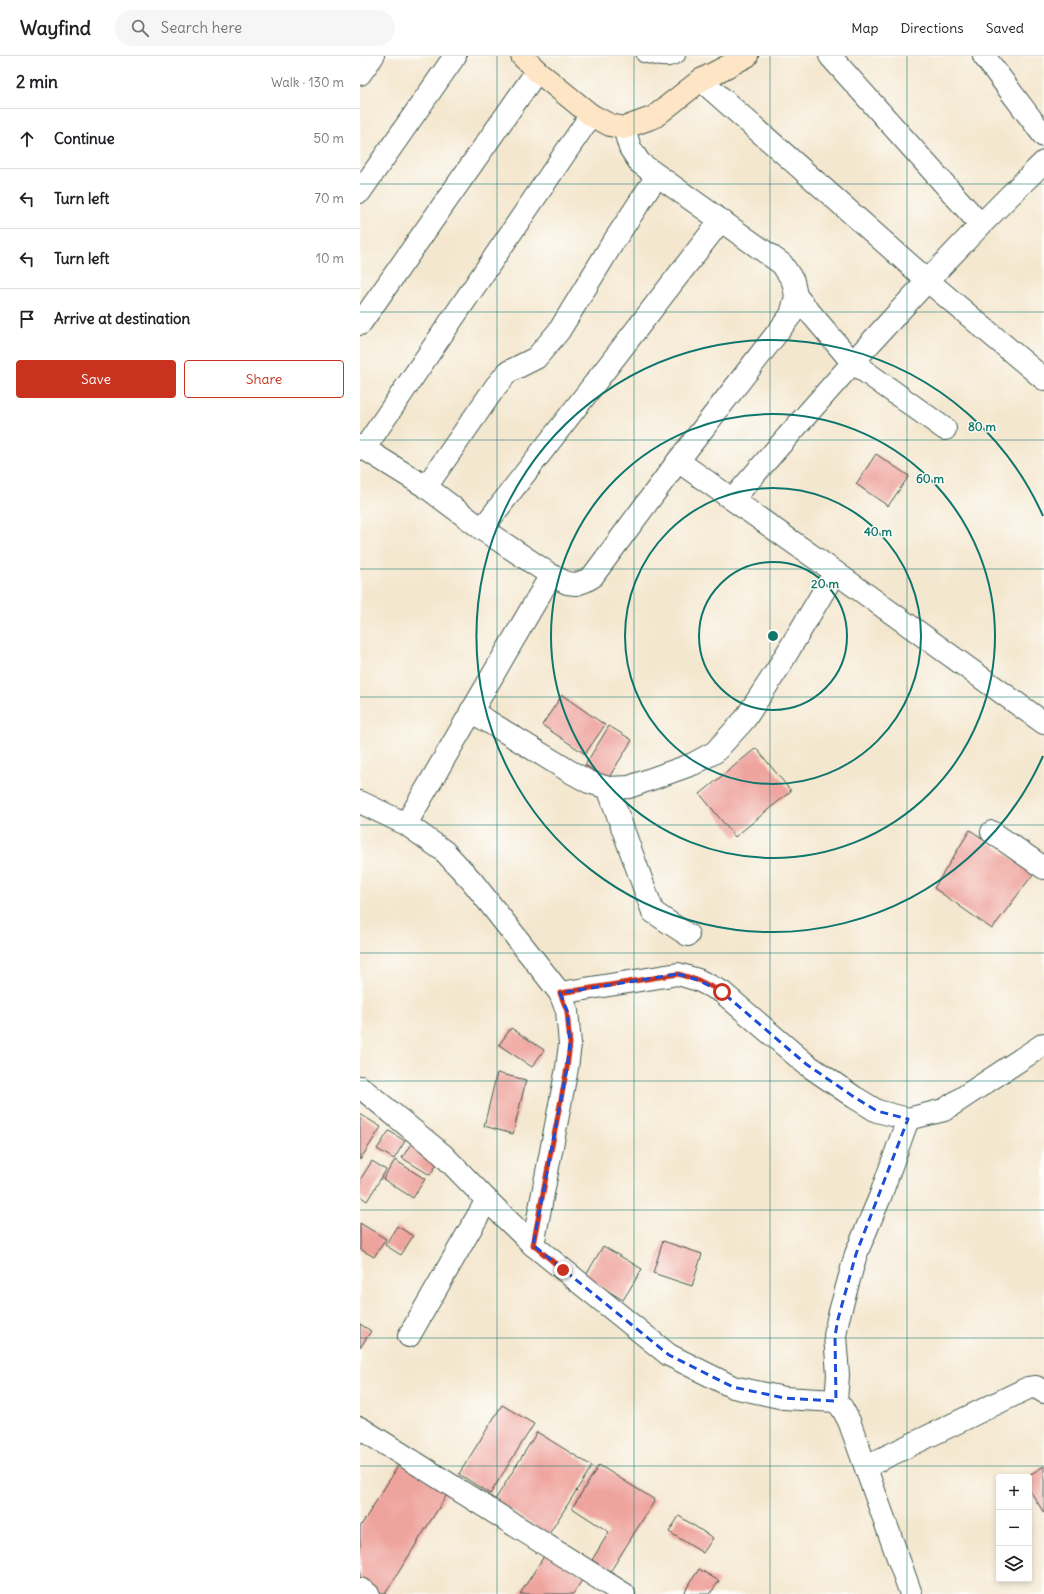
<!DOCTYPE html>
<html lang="en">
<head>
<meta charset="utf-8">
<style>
  body { margin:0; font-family:Delius,sans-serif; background:#f6f6f6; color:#202124 }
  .controls { position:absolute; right:12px; bottom:12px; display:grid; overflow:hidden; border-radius:4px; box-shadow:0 2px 6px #0003 }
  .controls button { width:36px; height:36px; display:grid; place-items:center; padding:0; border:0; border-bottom:1px solid #e0e0e0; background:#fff; color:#202124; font:20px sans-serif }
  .stop { position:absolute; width:12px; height:12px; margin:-9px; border:3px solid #c8321e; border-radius:50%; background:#fff }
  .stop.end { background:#c8321e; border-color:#fff; box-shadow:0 1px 4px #0008 }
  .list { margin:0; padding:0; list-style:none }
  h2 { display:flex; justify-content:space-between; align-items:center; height:52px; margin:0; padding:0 16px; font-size:17px }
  h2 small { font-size:13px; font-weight:400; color:#757577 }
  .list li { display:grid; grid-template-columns:26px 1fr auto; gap:12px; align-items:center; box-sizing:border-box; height:60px; padding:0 16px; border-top:1px solid #e0e0e0 }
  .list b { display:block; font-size:15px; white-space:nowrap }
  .list em { font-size:13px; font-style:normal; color:#757577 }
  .actions { display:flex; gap:8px; padding:12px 16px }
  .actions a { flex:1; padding:9px 0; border:1px solid #c8321e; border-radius:4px; text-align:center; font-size:14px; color:#c8321e }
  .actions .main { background:#c8321e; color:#fff }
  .icon { flex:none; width:22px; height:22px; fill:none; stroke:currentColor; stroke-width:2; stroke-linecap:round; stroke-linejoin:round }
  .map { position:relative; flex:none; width:684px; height:1538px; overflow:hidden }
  header { display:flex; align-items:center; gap:24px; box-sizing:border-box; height:56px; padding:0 20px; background:#fff; border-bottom:1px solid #e0e0e0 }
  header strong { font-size:19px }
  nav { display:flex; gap:22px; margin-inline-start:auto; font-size:14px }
  .search { width:280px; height:36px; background:#f6f6f6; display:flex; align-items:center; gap:10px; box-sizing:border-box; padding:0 14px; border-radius:22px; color:#757577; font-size:15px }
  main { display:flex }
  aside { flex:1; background:#fff }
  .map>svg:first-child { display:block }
  .building { fill:#efa39d }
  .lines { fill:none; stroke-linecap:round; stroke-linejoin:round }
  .lane-casing { stroke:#3f564b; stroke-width:14 }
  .street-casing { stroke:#3f564b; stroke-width:24 }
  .secondary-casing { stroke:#3f564b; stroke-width:24 }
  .lane { stroke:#fff; stroke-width:12 }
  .street { stroke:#fff; stroke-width:22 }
  .secondary { stroke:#fee5c5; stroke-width:22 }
  .route { stroke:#c8321e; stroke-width:5 }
  .marked { fill:none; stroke:#1d4ed8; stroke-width:3; stroke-dasharray:8 5; stroke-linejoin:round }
  .grid { fill:none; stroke:#0f766e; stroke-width:1; stroke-opacity:0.55 }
  .ring { fill:none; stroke:#0f766e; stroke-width:2 }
  .centre { fill:#0f766e; stroke:#fdfcf7; stroke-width:2 }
  .ring-label { font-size:12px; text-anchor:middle; font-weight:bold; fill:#0f766e; stroke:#fdfcf7; stroke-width:3; stroke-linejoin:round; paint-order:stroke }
</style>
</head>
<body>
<header>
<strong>Wayfind</strong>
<div class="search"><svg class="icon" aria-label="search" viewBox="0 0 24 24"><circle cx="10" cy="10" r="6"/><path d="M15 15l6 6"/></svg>Search here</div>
<nav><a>Map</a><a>Directions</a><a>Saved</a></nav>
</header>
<main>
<aside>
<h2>2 min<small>Walk · 130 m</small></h2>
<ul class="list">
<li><svg class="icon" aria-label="ahead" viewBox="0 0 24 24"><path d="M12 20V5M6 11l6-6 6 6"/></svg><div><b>Continue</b></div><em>50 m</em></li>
<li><svg class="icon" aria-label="left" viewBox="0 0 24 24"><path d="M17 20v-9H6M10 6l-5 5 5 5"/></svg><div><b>Turn left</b></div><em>70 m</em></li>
<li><svg class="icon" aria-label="left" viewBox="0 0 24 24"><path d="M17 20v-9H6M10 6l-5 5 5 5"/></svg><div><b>Turn left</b></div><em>10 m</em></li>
<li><svg class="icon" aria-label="arrive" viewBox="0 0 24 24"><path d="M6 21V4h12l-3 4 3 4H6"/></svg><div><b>Arrive at destination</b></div></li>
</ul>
<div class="actions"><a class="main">Save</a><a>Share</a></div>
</aside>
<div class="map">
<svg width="684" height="1538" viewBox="0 0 684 1538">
  <rect width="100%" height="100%" fill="#fdfcf7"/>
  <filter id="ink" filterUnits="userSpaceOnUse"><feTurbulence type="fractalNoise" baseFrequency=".025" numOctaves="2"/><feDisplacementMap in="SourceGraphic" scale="8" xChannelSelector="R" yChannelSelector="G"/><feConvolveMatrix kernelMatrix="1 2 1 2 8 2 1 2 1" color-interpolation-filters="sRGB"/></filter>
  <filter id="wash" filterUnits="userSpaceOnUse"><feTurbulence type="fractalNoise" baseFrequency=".012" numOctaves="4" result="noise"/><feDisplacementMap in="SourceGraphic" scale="16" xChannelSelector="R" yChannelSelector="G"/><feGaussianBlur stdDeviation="0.9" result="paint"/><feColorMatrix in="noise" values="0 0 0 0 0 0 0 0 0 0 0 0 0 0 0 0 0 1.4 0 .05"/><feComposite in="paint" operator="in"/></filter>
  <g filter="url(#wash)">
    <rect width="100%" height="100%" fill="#f4e7cf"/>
    <g id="blocks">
      <g class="building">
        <path d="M516 398 549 420 528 450 496 428Z"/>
        <path d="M202 639 245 669 225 698 182 669Z"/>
        <path d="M249 670 272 684 248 723 225 709Z"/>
        <path d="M396 692 431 735 375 781 340 738Z"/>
        <path d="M610 774 674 817 632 873 574 832Z"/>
        <path d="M151 972 184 994 172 1011 139 989Z"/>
        <path d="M137 1017 166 1024 153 1078 124 1070Z"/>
        <path d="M0 1058 21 1071 0 1104Z"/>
        <path d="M29 1075 45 1085 34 1103 17 1093Z"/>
        <path d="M52 1086 80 1103 70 1119 42 1102Z"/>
        <path d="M35 1104 65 1123 53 1142 23 1123Z"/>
        <path d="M12 1105 26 1114 7 1145 0 1140V1124Z"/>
        <path d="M0 1167 26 1183 14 1201 0 1193Z"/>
        <path d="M37 1170 53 1180 41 1199 25 1189Z"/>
        <path d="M303 1185 342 1198 332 1230 293 1217Z"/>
        <path d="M243 1190 282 1213 263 1244 225 1221Z"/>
        <path d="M0 1268 11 1275 0 1292Z"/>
        <path d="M142 1349 174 1368 130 1438 99 1418Z"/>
        <path d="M177 1376 232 1410 189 1478 135 1444Z"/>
        <path d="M40 1407 88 1437 25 1538H22L0 1524V1471Z"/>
        <path d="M239 1409 295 1444 250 1516 232 1504 249 1476 212 1452Z"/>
        <path d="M684 1410V1457L669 1433V1421H666Z"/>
        <path d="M319 1460 353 1482 343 1497 309 1476Z"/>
        <path d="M186 1497 224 1521 213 1538H160Z"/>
        <path d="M339 1513 359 1525 350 1538H323Z"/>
      </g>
    </g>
  </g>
  <g filter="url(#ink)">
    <use href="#blocks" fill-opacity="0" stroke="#3f564b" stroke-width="1"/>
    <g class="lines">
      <defs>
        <path id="lane" d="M283 0C296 3 307 8 319 0"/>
        <g id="street">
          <path d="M470 0 620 168"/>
          <path d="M624 0 684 80"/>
          <path d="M0 18 13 0"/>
          <path d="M341 24 568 225 684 323"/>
          <path d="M0 136 95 0"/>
          <path d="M436 240 492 306 585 373"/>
          <path d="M0 268 177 15"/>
          <path d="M0 390 66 431 122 473 191 519 207 527 216 528 225 525 232 521 318 405 431 259 436 240 433 225 422 208 280 107 270 92 264 72"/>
          <path d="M4 393 231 59"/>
          <path d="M318 405 475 516 684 667"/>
          <path d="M66 431 136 330 148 316 176 302 199 275 252 188 297 120"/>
          <path d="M373 443C473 328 574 212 684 106"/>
          <path d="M122 473 361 164"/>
          <path d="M111 655 209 715 229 726 248 732 269 731 333 708 355 696 385 663 417 614 475 516"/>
          <path d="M248 732 293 856 328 879"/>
          <path d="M0 746 46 768 84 795 112 825 200 937 207 955 210 988 207 1012 173 1189"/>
          <path d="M46 768 191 519"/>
          <path d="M632 776 684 812"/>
          <path d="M200 937 318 918 338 924 362 936 446 1008 494 1041 517 1055 548 1063 584 1054 684 988"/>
          <path d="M0 1031 82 1098 127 1144 173 1189 309 1299 373 1331 424 1342 476 1345 482 1352 489 1365 551 1538"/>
          <path d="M49 1280 127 1144"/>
          <path d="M476 1345 478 1319 475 1280 478 1263 496 1198 520 1141 548 1063"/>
          <path d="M0 1372 264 1538"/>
          <path d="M507 1410 668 1332 676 1331 684 1336"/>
          <path d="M0 1533 8 1538"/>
        </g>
        <path id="secondary" d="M162 0 177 15 231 59 250 69 264 72 294 61 341 24 387 0"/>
      </defs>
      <use href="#lane" class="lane-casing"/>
      <use href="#street" class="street-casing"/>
      <use href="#secondary" class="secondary-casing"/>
      <use href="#lane" class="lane"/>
      <use href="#street" class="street"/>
      <use href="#secondary" class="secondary"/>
    </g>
  </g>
  <g class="lines" filter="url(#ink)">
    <path class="route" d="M203 1214 173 1189 207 1012 210 988 207 955 200 937 318 918 338 924 362 936"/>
  </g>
  <path class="marked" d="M318 918 338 924 362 936 446 1008 494 1041 517 1055 548 1063 496 1198 478 1263 475 1280 476 1345 424 1342 373 1331 309 1299 173 1189 207 1012 210 988 207 955 200 937Z"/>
  <path class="grid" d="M137 0V1538M274 0V1538M410 0V1538M547 0V1538M0 128H684M0 256H684M0 384H684M0 513H684M0 641H684M0 769H684M0 897H684M0 1025H684M0 1154H684M0 1282H684M0 1410H684"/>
  <g class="ring">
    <circle cx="413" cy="580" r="74"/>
    <circle cx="413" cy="580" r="148"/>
    <circle cx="413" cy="580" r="222"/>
    <path d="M683 700A296 296 0 1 1 683 460"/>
  </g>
  <circle cx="413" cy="580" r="6" class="centre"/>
  <g class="ring-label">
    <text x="622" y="375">80 m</text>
    <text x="570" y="427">60 m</text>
    <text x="518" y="480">40 m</text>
    <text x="465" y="532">20 m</text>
  </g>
</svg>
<div class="controls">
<button>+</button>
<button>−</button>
<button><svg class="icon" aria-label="layers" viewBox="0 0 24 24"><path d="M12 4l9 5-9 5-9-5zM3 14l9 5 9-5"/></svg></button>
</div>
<div class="stop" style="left:362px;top:936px"></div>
<div class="stop end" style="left:203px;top:1214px"></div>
</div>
</main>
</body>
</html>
